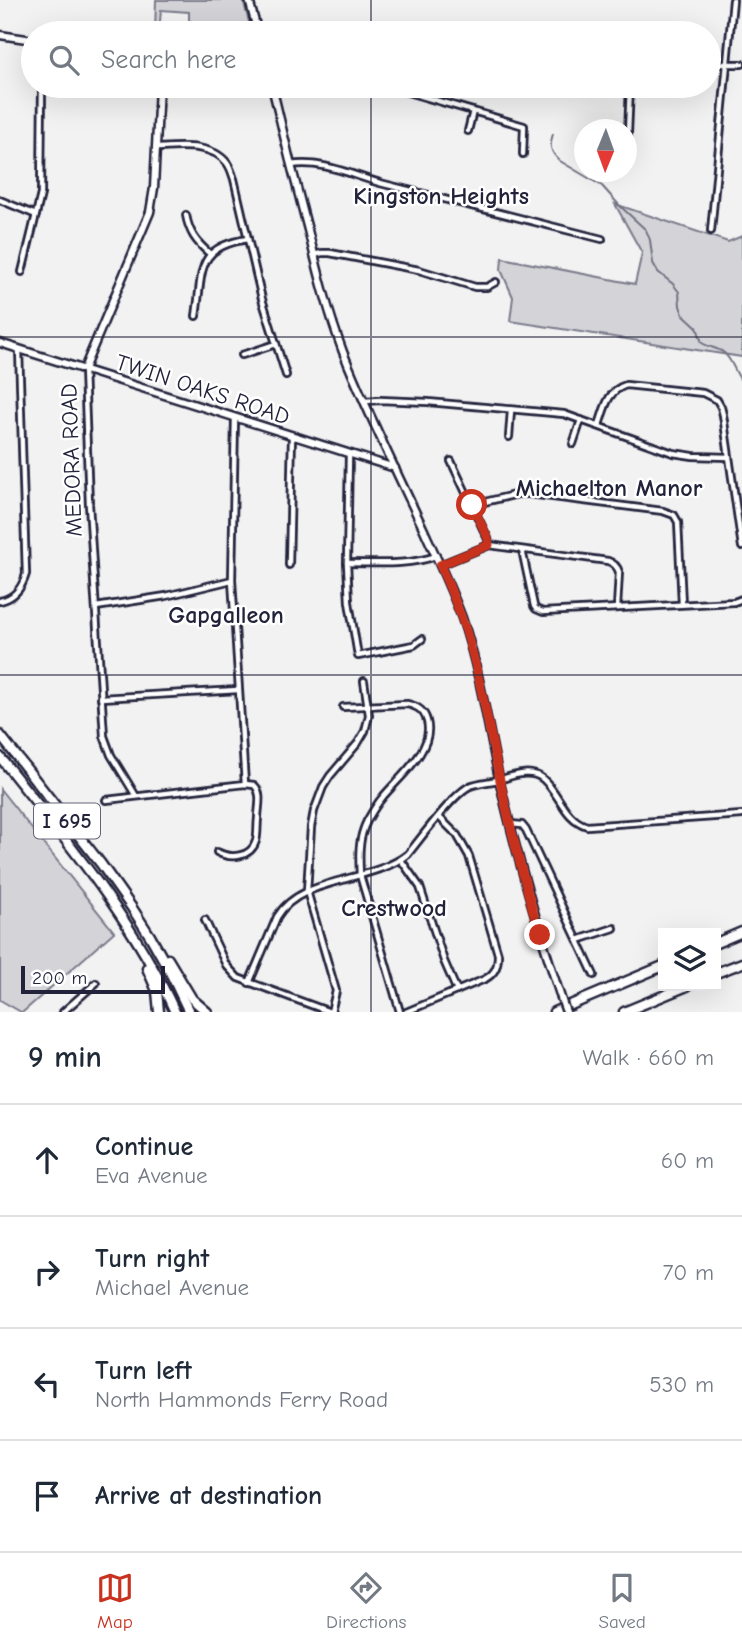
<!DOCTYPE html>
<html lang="en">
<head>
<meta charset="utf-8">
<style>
  body { margin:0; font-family:"Comic Neue",sans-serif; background:#f6f6f7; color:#1f2937 }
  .controls { position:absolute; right:21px; bottom:21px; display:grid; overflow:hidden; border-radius:0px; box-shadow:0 7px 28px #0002 }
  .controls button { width:63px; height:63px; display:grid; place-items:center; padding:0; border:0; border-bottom:2px solid #e0e1e3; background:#fff; color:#1f2937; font:35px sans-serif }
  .compass { position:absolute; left:574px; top:119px; width:63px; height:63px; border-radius:50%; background:#fff; box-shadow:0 7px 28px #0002; rotate:181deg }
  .scale { position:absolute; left:21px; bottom:18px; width:144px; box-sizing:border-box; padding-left:7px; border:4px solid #22223b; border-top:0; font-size:19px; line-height:24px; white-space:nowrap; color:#22223b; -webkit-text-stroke:5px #fff; paint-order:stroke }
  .stop { position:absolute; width:21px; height:21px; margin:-16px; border:5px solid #c8321e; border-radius:50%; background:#fff }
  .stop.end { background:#c8321e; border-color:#fff; box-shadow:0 2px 7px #0008 }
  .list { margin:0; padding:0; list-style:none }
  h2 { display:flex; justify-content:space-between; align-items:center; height:91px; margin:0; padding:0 28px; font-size:30px }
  h2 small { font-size:23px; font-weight:400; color:#747a83 }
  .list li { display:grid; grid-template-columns:46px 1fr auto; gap:21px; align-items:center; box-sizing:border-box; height:112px; padding:0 28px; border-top:2px solid #e0e1e3 }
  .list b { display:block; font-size:26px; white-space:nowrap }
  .list p { margin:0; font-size:23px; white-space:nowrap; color:#747a83 }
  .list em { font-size:23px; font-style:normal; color:#747a83 }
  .icon { flex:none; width:38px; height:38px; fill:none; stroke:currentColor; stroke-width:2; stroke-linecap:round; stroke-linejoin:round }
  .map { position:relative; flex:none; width:742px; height:1012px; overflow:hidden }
  .search { position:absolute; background:#fff; box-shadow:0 7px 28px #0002; left:21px; right:21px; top:21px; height:77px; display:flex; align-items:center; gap:18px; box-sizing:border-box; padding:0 24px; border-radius:38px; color:#747a83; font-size:26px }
  .sheet { height:539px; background:#fff }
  nav { display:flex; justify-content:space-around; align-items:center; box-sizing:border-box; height:98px; border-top:2px solid #e0e1e3; background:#fff; font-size:19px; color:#747a83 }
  nav a { display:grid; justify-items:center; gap:4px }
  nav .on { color:#c8321e }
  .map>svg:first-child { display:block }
  .green { fill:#d3d3d8; stroke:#7a7a8a; stroke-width:2 }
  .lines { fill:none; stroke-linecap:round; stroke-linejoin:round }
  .stream { stroke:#727282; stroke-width:2 }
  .street-casing { stroke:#22223b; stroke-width:10 }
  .secondary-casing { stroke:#22223b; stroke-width:11 }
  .highway-casing { stroke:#22223b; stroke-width:13 }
  .street { stroke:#fff; stroke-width:4.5 }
  .secondary { stroke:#fff; stroke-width:6 }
  .highway { stroke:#fff; stroke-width:8 }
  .secondary-bridge-casing { stroke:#22223b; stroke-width:11; stroke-linecap:butt }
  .secondary-bridge { stroke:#fff; stroke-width:6 }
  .route { stroke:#c8321e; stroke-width:9 }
  .grid { fill:none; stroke:#22223b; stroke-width:2; stroke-opacity:0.55 }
  .labels { text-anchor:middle; stroke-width:5; stroke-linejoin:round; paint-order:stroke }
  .shield { fill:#fff; stroke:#646476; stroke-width:2 }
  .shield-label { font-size:21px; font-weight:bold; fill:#22223b }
  .street-label { font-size:23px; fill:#22223b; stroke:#fff }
  .neighbourhood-label { font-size:24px; font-weight:bold; fill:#22223b; stroke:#fff }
</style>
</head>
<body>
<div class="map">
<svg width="742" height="1012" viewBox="0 0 742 1012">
  <rect width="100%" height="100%" fill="#f2f2f3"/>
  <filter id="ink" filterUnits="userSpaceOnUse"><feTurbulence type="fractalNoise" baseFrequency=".0143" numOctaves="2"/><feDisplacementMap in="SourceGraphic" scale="14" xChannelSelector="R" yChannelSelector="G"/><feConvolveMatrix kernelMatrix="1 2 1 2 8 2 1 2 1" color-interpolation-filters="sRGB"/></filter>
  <g filter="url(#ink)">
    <g class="green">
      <path d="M156 0H243L252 33H189V12L161 10 159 33H155Z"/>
      <path d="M615 204 728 242 742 236V357L510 321 513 297 501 270 502 258 635 284 642 253Z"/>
      <path d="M0 789 114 932 23 1012H21L0 1000Z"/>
    </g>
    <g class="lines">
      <path class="stream" d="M553 134C549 146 550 152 560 161L602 186 620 206 646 230 650 240 653 263 658 272 673 284 679 292 680 306 683 314 697 327 702 343C708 347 717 348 723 352 732 359 735 373 742 382"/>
      <defs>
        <g id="street">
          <path d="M709 64H742"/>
          <path d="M387 86 524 126 523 154"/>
          <path d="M468 131 473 111"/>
          <path d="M156 148C179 147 212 143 227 163 231 168 232 174 234 179L262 299 286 375"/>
          <path d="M627 156 630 86"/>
          <path d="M291 165C324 160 353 176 384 184 457 202 530 221 602 239"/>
          <path d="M0 200 36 215"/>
          <path d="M186 215C189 232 196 242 209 253"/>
          <path d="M711 231 733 0"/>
          <path d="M314 255 322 253H330L419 270 475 287H487L496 282"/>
          <path d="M22 272 41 194 42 86"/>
          <path d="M196 316C203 271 195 247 248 239"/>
          <path d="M242 355 276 344"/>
          <path d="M84 369 89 504 104 736 111 755 136 796"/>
          <path d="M364 401 380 400 428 402 564 414 673 453 693 456 729 457"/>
          <path d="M235 418 232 580 245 784"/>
          <path d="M599 425C605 408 607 391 626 385L703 393 717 400 721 407 723 415 742 547"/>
          <path d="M509 437 511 410"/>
          <path d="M573 444 581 420"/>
          <path d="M349 454 347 563 349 602 358 656 414 645 422 639"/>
          <path d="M451 461 488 539 489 545"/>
          <path d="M472 505 518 494H529L663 511 674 515 678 522 682 604"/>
          <path d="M522 550 534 606 536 609 543 612 734 602 742 599"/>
          <path d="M347 563C376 563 408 566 436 556"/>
          <path d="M289 565 292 436"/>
          <path d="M440 565 489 545 608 561C614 563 617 566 619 572L617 608"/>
          <path d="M0 601C15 598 22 588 26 574L19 349"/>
          <path d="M96 607 166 596 232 580"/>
          <path d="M101 698 238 690"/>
          <path d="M343 707 407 704C417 706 424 710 427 721 435 750 398 778 382 798 376 805 371 814 367 821 358 839 359 856 360 875L400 1012"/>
          <path d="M106 800 245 784 254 785C263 793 258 807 258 818 257 825 258 834 256 841 251 858 230 859 217 852"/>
          <path d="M510 824 522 825 526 830 594 975"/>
          <path d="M401 860 420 887 444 961 457 991"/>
          <path d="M205 920 226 965 238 978 330 1012"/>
          <path d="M578 940 614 928"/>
          <path d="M249 983 277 917C301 876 372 883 408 854 421 838 453 794 470 786 480 782 492 782 502 779 515 775 531 769 543 779 560 794 564 819 587 826L742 815"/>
          <path d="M63 1012 96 983"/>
          <path d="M331 1012 336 991 307 891 311 827 314 811 323 787 330 776 358 743 365 731 369 715 364 681"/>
          <path d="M406 1012 485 979C496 973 498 965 498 954L469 856 457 835 439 817"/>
        </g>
        <g id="secondary">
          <path d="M249 0 258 33"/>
          <path d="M0 35 33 40"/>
          <path d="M272 86C283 134 295 182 308 230 318 271 328 312 343 352 367 412 396 471 424 530 437 559 451 588 462 618 480 671 488 727 500 783 517 857 538 929 562 1001"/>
          <path d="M0 343 395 468"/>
          <path d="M84 369 150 212 154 188 159 86"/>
        </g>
        <g id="highway">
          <path d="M0 735 101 864 132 908 150 936 168 968 189 1012"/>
          <path d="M0 757C64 838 132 917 175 1012"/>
          <path d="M716 943 742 932"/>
          <path d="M168 959 192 999 207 1012"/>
          <path d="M147 968 157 991 159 1012"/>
          <path d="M716 973 742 963"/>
          <path d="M554 1012 663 966"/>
          <path d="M624 1012 687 986"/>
        </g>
      </defs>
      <use href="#street" class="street-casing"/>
      <use href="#secondary" class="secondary-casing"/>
      <use href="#highway" class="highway-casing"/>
      <use href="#street" class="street"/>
      <use href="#secondary" class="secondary"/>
      <use href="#highway" class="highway"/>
      <defs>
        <path id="secondary-bridge" d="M562 1001 566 1012"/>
      </defs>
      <use href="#secondary-bridge" class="secondary-bridge-casing"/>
      <use href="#secondary-bridge" class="secondary-bridge"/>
    </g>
  </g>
  <g class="lines" filter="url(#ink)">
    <path class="route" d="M472 505 488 538 489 545 440 565C451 591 463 617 470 645 483 689 490 735 500 780 511 832 525 884 540 935"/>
  </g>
  <path class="grid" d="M371 0V33M371 86V1012M0 337H742M0 675H742"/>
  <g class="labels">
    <rect class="shield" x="34" y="803.5" width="66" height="35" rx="5"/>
    <g class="shield-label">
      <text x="67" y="828">I 695</text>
    </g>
    <g class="street-label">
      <text transform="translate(203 389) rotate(18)" y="8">TWIN OAKS ROAD</text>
      <text transform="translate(71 460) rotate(-92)" y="8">MEDORA ROAD</text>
    </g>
    <g class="neighbourhood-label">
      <text x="441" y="204">Kingston Heights</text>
      <text x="609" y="496">Michaelton Manor</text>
      <text x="226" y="623">Gapgalleon</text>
      <text x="394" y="916">Crestwood</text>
    </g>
  </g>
</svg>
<div class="controls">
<button><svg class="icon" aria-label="layers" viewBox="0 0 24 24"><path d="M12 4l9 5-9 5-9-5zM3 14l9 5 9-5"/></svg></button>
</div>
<svg class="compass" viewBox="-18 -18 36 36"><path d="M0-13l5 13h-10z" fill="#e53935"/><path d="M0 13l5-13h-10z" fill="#747a83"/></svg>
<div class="scale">200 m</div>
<div class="stop" style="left:472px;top:505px"></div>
<div class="stop end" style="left:540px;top:935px"></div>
<div class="search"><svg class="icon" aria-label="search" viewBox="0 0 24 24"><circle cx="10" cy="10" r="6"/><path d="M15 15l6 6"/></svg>Search here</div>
</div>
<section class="sheet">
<h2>9 min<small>Walk · 660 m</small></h2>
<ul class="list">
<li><svg class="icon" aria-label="ahead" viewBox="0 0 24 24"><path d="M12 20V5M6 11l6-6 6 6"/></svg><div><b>Continue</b><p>Eva Avenue</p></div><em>60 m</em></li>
<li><svg class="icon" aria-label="right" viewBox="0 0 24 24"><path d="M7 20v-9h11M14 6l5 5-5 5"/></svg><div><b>Turn right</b><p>Michael Avenue</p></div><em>70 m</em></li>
<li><svg class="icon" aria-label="left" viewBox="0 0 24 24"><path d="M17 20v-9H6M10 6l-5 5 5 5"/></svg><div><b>Turn left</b><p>North Hammonds Ferry Road</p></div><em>530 m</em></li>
<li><svg class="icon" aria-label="arrive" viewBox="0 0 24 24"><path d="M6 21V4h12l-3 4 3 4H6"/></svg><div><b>Arrive at destination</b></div></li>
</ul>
</section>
<nav>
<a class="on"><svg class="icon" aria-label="map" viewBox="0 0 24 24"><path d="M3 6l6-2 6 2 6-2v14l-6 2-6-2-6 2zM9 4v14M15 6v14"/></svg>Map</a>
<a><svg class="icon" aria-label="directions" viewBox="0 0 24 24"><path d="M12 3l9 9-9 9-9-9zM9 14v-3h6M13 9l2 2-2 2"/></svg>Directions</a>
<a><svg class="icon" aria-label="saved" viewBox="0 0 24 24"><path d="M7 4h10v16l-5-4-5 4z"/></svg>Saved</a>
</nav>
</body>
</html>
